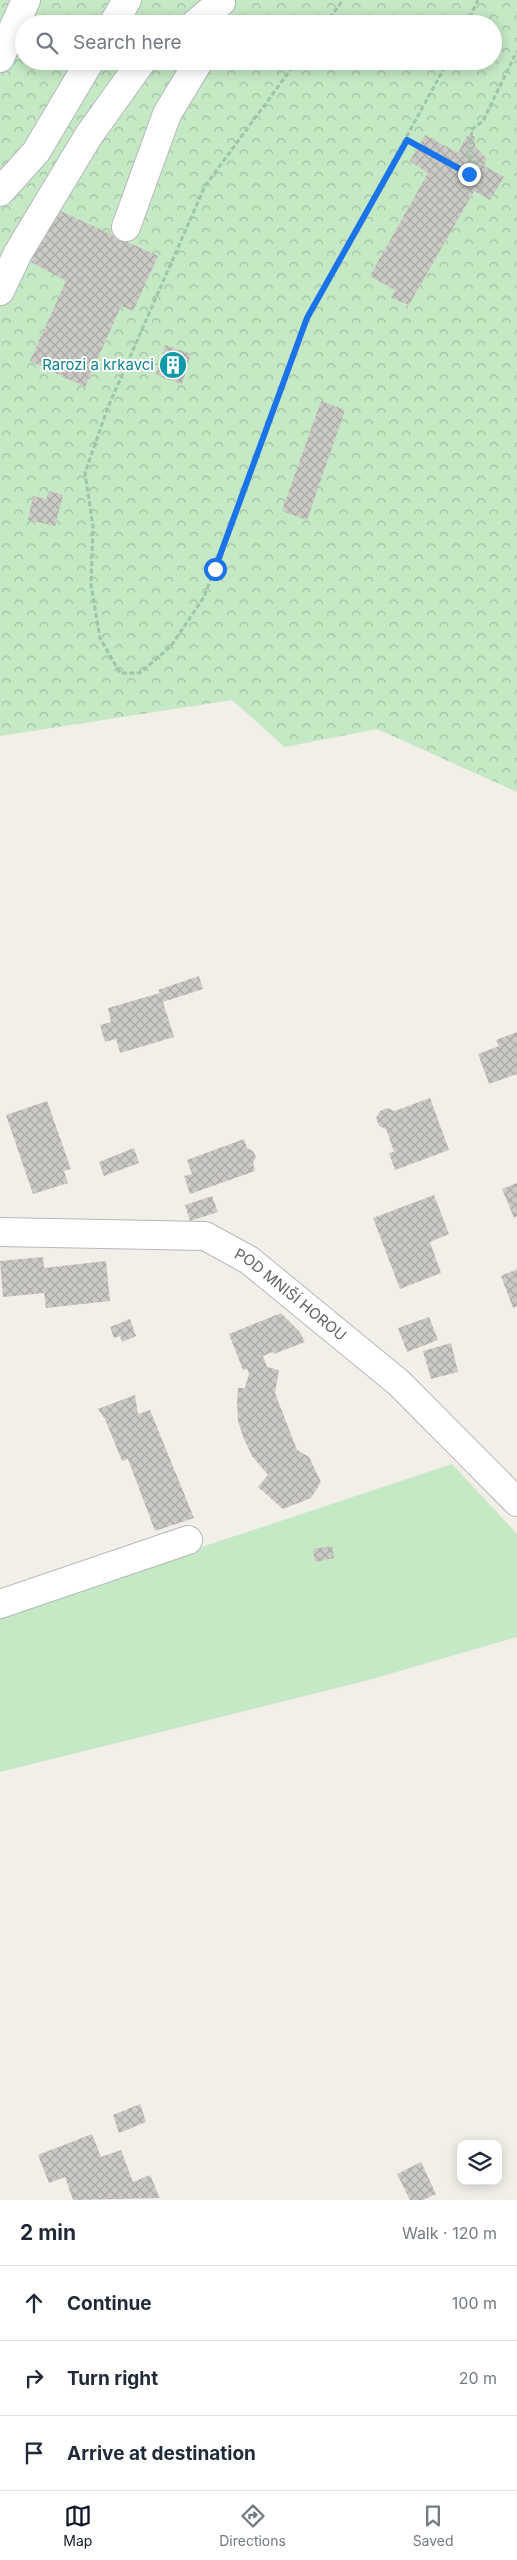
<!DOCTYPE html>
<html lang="en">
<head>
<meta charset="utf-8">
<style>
  body { margin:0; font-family:Inter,sans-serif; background:#f2f2f3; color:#1f2937 }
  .controls { position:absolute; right:15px; bottom:15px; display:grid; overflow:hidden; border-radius:10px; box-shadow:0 2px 12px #0003 }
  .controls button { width:45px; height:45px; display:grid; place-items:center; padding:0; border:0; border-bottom:1px solid #e0e1e3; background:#fff; color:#1f2937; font:25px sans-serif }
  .stop { position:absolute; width:15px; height:15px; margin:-11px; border:4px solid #1a73e8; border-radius:50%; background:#fff }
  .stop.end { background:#1a73e8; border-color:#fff; box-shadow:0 1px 5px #0008 }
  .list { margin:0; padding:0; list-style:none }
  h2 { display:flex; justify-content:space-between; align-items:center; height:65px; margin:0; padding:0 20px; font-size:21px }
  h2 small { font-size:16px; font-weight:400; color:#747a83 }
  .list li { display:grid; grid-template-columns:32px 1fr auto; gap:15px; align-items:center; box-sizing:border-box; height:75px; padding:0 20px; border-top:1px solid #e0e1e3 }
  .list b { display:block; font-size:19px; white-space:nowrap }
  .list em { font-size:16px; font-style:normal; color:#747a83 }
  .icon { flex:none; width:28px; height:28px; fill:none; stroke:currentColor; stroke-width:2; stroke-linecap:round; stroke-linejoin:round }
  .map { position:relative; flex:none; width:517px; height:2200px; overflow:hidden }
  .search { position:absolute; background:#fff; box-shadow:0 2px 12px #0003; left:15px; right:15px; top:15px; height:55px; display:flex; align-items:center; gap:12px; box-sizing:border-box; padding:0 18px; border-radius:28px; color:#747a83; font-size:19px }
  .sheet { height:290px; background:#fff }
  nav { display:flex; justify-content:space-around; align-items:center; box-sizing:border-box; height:70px; border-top:1px solid #e0e1e3; background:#fff; font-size:14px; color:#747a83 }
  nav a { display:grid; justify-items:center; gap:2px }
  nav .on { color:#111827 }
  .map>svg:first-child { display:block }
  .forest { fill:url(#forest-crowns); fill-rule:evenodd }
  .garden { fill:#c5e8c5 }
  .building { fill:url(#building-cross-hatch) }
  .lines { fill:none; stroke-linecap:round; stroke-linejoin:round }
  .minor-casing { stroke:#b5b8bc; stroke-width:30 }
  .path { stroke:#9cc7a9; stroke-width:3; stroke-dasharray:5 2.5; stroke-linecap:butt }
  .minor { stroke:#fff; stroke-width:28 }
  .route { stroke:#1a73e8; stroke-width:6 }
  .labels { text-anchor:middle; stroke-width:4; stroke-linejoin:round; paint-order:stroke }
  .culture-label { font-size:15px; fill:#0d838f; stroke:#fff; text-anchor:end }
  .street-label { font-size:15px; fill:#5f6368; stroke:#fff }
</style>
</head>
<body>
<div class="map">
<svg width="517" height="2200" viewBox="0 0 517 2200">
  <defs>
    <pattern id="forest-crowns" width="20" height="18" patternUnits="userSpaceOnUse" patternTransform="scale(1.25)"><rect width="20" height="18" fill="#c5e8c5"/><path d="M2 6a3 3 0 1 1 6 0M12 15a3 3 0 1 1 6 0" fill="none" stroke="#a3c0a4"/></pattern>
    <pattern id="building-cross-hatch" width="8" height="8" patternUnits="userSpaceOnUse" patternTransform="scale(1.25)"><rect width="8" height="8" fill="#cccac5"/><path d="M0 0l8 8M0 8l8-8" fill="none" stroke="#a9a8a4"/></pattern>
  </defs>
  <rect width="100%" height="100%" fill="#f1efe8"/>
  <path class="forest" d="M0 0H517V792L377 729 285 747 232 700 0 736ZM24 24H493V61H24Z"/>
  <path class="garden" d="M452 1464 517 1534V1637L365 1681 0 1772V1614Z"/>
  <g class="building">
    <path d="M425 135 458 153 467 136H475V146L487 159 483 165 504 177 490 200 474 191 406 310 407 304 391 298 395 290 370 276 428 173 410 161Z"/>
    <path d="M54 208 158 256 133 311 121 306 85 387 30 361 66 281 31 262Z"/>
    <path d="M165 345 191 354 182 384 156 375Z"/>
    <path d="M321 401 345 410 307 520 282 511Z"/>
    <path d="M49 491 63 495 55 526 28 520 33 496 46 499Z"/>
    <path d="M199 976 203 989 163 1002 174 1037 120 1053 116 1039 105 1042 100 1025 111 1022 108 1008 160 993 158 990Z"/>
    <path d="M517 1032V1074L489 1084 478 1054 499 1046 496 1040Z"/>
    <path d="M430 1098 449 1150 395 1170 389 1153 394 1152 386 1129 379 1126 376 1118 380 1111 387 1108 395 1111Z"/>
    <path d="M47 1101 71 1169 64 1171 68 1183 33 1194 6 1115Z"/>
    <path d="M244 1139 247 1148 253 1151 256 1157 253 1163 255 1171 190 1194 184 1176 192 1174 187 1160Z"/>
    <path d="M134 1148 139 1163 104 1176 99 1162Z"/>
    <path d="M517 1183V1216L514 1218 502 1189Z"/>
    <path d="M434 1195 449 1234 430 1242 441 1273 400 1289 373 1218Z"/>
    <path d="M212 1196 218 1212 190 1221 185 1205Z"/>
    <path d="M43 1257 44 1268 106 1261 110 1301 46 1308 44 1293 3 1297 0 1261Z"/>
    <path d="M517 1269V1306L513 1308 501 1276Z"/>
    <path d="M281 1313 300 1332 305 1342 274 1354 273 1352 263 1356 267 1367 279 1370 275 1393 297 1450 309 1457 321 1482 311 1498 283 1509 258 1487 268 1475 252 1456 244 1439 238 1421 237 1403 238 1388H245L249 1373 247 1369 243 1370 229 1334Z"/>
    <path d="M429 1317 438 1340 407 1352 398 1328Z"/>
    <path d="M130 1319 136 1336 122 1342 120 1336 114 1338 110 1327Z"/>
    <path d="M451 1343 458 1372 431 1379 423 1351Z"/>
    <path d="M135 1395 138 1414 150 1410 194 1518 155 1531 128 1459 122 1461 105 1419 98 1409Z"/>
    <path d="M332 1546 334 1558 315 1562 313 1549Z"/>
    <path d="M140 2104 146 2122 119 2133 113 2115Z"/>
    <path d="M92 2134 101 2157 121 2150 133 2182 150 2175 160 2198 73 2200 65 2177 49 2183 38 2155Z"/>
    <path d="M421 2162 436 2194 423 2200H410L397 2174Z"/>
  </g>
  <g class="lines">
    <defs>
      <g id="minor">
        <path d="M113 24 127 0"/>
        <path d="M195 24 221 2"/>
        <path d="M0 58 26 0"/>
        <path d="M0 192 36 152 90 61"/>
        <path d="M126 227 167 114 199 61"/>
        <path d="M0 291 18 253 89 135 142 61"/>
        <path id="s1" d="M0 1232 205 1236 249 1260 399 1383 517 1502"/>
        <path d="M0 1604 188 1540"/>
      </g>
    </defs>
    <use href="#minor" class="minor-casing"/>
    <g class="path">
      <path d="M325 24 343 0"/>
      <path d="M466 24 478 0"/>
      <path d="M297 61 205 186 108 407 85 473 93 526 91 585 100 638 120 673H140L171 646 204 597 307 318 448 61"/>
      <path d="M407 140 469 174 476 163 469 155 472 129 483 121 517 51"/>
    </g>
    <use href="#minor" class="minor"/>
  </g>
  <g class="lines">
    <path class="route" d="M215 569 307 318 407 140 469 174"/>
  </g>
  <defs>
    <symbol id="building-disc" viewBox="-11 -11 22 22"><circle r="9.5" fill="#0f9aa8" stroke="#fff"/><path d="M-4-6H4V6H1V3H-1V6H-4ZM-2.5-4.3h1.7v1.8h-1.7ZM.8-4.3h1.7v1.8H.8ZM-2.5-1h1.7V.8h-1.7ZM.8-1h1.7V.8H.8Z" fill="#fff"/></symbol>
  </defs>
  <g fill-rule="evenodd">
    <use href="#building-disc" x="157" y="349" width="32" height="32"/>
  </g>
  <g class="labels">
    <g class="culture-label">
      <text x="154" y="370">Rarozi a krkavci</text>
    </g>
    <g class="street-label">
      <text dy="5" stroke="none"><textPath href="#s1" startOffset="309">POD MNIŠÍ HOROU</textPath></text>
    </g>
  </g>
</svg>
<div class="controls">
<button><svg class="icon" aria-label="layers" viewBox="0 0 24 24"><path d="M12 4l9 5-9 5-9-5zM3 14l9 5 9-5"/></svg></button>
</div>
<div class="stop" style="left:215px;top:569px"></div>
<div class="stop end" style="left:469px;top:174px"></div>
<div class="search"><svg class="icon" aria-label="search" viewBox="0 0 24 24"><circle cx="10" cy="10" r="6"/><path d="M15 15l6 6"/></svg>Search here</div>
</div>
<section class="sheet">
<h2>2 min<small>Walk · 120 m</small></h2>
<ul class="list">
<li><svg class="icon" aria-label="ahead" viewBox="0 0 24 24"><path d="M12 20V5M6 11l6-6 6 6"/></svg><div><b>Continue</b></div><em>100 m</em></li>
<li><svg class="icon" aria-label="right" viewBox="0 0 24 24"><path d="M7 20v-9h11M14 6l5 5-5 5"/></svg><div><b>Turn right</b></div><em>20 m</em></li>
<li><svg class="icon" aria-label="arrive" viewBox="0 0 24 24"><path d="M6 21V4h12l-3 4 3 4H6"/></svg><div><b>Arrive at destination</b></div></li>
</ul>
</section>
<nav>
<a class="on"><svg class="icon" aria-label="map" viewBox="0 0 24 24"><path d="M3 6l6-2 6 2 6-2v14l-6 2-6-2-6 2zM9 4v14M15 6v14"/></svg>Map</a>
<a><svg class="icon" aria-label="directions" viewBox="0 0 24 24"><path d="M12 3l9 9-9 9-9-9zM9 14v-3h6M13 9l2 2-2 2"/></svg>Directions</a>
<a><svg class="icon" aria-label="saved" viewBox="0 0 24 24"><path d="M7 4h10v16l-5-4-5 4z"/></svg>Saved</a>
</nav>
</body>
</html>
